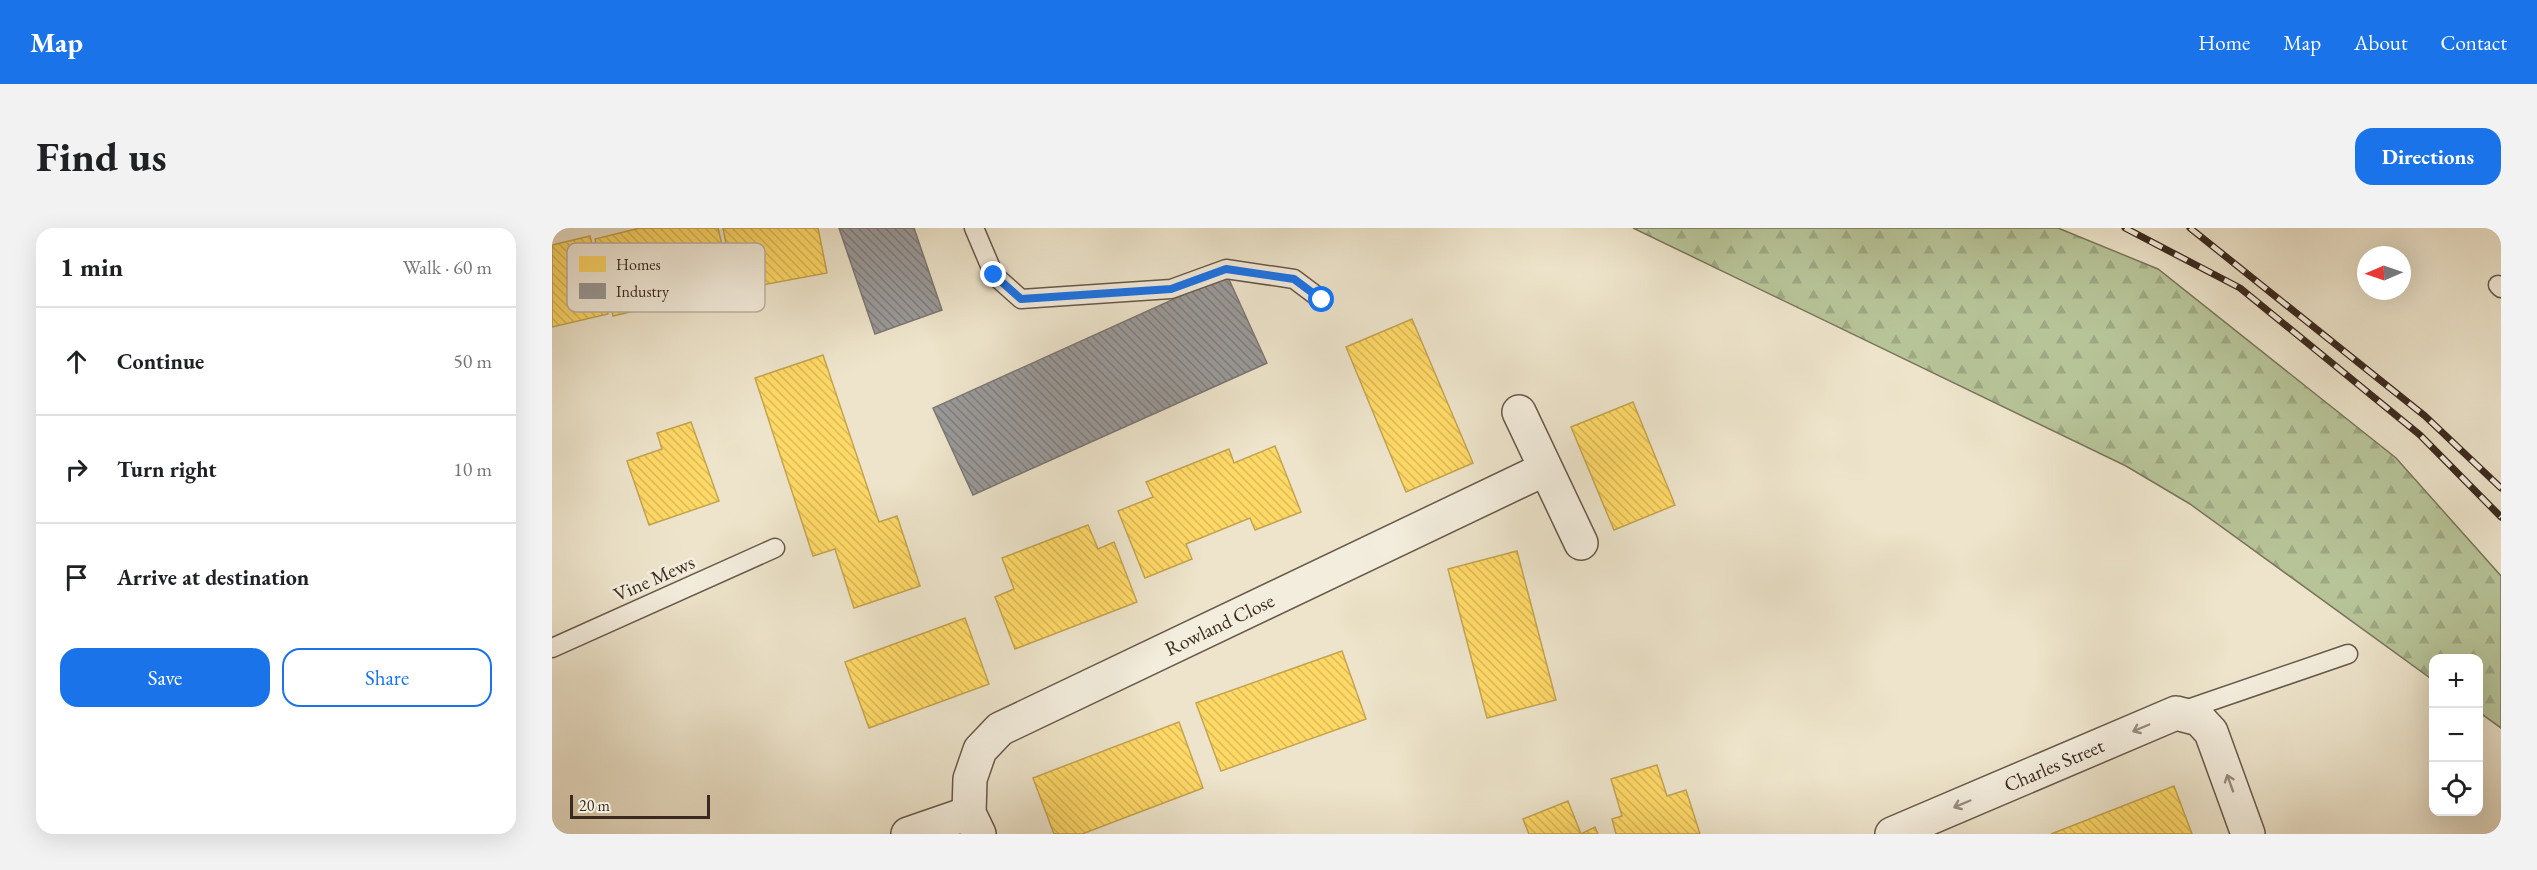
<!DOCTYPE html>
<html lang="en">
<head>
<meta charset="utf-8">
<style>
  body { margin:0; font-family:"EB Garamond",serif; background:#f2f2f2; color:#202124 }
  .controls { position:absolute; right:18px; bottom:18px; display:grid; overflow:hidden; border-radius:12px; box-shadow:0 6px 24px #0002 }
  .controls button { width:54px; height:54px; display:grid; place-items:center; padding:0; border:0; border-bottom:2px solid #e0e0e0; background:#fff; color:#202124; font:30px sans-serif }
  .compass { position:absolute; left:1805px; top:18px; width:54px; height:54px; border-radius:50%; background:#fff; box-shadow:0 6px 24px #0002; rotate:268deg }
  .scale { position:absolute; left:18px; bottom:15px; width:140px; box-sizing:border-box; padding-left:6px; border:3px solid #3b291e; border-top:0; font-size:16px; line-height:21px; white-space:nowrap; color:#3b291e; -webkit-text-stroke:4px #f3eddd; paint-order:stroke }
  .stop { position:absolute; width:18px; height:18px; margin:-14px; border:4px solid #1a73e8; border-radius:50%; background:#fff }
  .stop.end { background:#1a73e8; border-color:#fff; box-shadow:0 2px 6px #0008 }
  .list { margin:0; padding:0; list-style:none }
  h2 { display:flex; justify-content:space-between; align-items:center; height:78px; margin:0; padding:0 24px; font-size:26px }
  h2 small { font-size:20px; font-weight:400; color:#757577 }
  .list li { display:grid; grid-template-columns:39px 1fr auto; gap:18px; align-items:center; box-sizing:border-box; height:108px; padding:0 24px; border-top:2px solid #e0e0e0 }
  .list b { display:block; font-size:22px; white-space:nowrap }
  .list em { font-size:20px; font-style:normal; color:#757577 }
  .actions { display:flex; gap:12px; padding:18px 24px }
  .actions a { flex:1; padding:14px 0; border:2px solid #1a73e8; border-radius:18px; text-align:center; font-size:21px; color:#1a73e8 }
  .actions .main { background:#1a73e8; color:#fff }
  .icon { flex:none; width:33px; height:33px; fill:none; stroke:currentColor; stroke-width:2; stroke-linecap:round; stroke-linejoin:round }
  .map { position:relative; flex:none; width:1949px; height:606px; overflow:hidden; border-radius:18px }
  header { display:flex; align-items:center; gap:36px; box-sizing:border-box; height:84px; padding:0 30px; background:#1a73e8; color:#fff }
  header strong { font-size:28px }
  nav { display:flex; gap:33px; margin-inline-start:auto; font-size:21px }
  .intro { display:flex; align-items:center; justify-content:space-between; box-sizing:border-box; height:144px; padding:0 36px }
  h1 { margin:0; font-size:42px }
  .button { padding:15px 27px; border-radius:18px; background:#1a73e8; color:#fff; font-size:21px; font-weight:700 }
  main { display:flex; gap:36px; padding:0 36px }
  aside { flex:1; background:#fff; border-radius:18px; box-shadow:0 6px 24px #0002 }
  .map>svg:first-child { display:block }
  .forest { fill:url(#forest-firs); stroke:#79765b; stroke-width:1.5 }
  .homes { fill:url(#homes-back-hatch); stroke:#c4a450; stroke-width:1.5 }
  .industry { fill:url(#industry-back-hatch); stroke:#7d7774; stroke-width:1.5 }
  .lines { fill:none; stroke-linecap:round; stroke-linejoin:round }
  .lane-casing { stroke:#685849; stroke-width:21 }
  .street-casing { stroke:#685849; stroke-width:36 }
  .lane { stroke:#f3eddd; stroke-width:18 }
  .street { stroke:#f3eddd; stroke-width:33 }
  .rail-casing { stroke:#3b291e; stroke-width:7 }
  .rail { stroke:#f3eddd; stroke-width:4.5; stroke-dasharray:14; stroke-linecap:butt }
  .oneway { stroke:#978b7e }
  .route { stroke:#1a73e8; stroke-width:8 }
  .labels { text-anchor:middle; stroke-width:6; stroke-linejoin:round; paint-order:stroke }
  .street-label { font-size:20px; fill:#3b291e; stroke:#f3eddd }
  .key { fill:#f3eddd; stroke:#bcb2a4; stroke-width:1.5 }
  .key-label { font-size:16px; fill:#3b291e }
</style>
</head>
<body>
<header>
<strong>Map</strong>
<nav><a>Home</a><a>Map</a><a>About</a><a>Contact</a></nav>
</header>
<div class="intro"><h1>Find us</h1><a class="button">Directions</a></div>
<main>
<aside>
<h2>1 min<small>Walk · 60 m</small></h2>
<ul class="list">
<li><svg class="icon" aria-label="ahead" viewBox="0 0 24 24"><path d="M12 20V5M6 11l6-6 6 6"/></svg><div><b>Continue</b></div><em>50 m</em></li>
<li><svg class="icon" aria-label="right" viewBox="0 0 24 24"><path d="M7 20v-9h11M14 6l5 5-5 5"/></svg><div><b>Turn right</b></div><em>10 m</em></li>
<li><svg class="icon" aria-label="arrive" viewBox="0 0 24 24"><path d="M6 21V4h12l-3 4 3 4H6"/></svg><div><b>Arrive at destination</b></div></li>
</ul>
<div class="actions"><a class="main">Save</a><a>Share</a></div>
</aside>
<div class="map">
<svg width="1949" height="606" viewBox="0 0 1949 606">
  <defs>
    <pattern id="forest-firs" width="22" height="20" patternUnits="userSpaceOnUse" patternTransform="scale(1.5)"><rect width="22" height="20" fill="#b7c498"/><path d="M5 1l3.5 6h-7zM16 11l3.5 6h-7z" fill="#9ea883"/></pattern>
    <pattern id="homes-back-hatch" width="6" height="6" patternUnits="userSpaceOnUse" patternTransform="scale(1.5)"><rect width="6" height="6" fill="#ffd966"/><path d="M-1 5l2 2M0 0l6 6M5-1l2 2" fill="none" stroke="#dbba58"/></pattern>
    <pattern id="industry-back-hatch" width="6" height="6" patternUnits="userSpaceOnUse" patternTransform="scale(1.5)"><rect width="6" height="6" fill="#999"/><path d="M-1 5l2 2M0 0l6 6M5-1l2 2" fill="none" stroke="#7e7d7c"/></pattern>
  </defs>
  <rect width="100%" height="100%" fill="#ede4cb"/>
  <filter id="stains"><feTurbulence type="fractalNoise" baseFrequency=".00333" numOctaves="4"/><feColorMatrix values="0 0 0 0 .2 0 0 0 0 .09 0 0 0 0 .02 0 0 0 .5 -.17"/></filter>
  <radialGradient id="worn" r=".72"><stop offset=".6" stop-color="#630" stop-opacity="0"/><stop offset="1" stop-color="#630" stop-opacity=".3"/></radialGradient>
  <path class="forest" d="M1081 0H1506L1606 41 1844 230 1949 348V500L1927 484 1926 430H1882L1881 452 1638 276 1574 238Z"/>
  <g class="homes">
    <path d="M88 0H166L180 60 61 88 43 11Z"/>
    <path d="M171 0H266L275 45 183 62Z"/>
    <path d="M38 8 56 86 0 99V17Z"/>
    <path d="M860 91 921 235 854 264 794 119Z"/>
    <path d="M271 127 327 294 345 288 368 358 302 380 283 321 261 328 203 150Z"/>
    <path d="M1081 174 1123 277 1062 302 1019 199Z"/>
    <path d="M139 194 167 273 97 297 75 233 110 221 105 205Z"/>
    <path d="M723 218 749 284 703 302 698 290 634 316 640 331 593 350 566 283 601 269 594 254 677 221 682 235Z"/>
    <path d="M536 297 546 321 562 314 585 374 463 421 443 369 462 361 450 330Z"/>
    <path d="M965 323 1004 472 935 490 896 341Z"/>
    <path d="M413 390 437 456 317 500 293 434Z"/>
    <path d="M790 423 814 491 669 543 644 475Z"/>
    <path d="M627 494 651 560 530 606H502L481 550Z"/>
    <path d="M1105 537 1115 568 1134 562 1148 606H1064L1060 591 1070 588 1059 551Z"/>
    <path d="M1622 558 1640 606H1499Z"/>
    <path d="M1016 573 1029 606 1043 599 1046 606H977L971 591Z"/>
  </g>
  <g class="industry">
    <path d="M287 0H362L390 82 323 106Z"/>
    <path d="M675 47 715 135 421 267 381 180Z"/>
  </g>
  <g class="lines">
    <defs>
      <g id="lane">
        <path d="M422 0 442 47 469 71 619 61 674 41 742 51 770 72"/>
        <path d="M1946 57 1949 60"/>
        <path d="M0 420 223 320"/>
        <path d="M1630 483 1796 426"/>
      </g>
      <g id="street">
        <path d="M967 184 1029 315"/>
        <path d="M356 606 417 585"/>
        <path id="s1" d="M427 606 417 585 418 551 428 522 448 501 993 241"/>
        <path id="s2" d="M1340 606 1624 485 1647 491 1659 504 1696 606"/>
      </g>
    </defs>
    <use href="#lane" class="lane-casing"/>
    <use href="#street" class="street-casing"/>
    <use href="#lane" class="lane"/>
    <use href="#street" class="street"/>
    <defs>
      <g id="rail">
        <path d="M1573 0 1688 60 1868 207 1949 289"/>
        <path d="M1638 0 1873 188 1949 260"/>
      </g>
    </defs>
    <use href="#rail" class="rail-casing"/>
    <use href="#rail" class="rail"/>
  </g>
  <defs><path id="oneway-shaft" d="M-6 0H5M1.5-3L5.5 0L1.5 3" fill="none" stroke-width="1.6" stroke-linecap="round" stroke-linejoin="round" transform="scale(1.5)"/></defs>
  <g class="oneway">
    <use href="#oneway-shaft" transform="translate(1589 500) rotate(157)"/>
    <use href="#oneway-shaft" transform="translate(1678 555) rotate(-110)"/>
    <use href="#oneway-shaft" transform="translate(1410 576) rotate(157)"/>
  </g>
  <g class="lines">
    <path class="route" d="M442 47 469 71 619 61 674 41 742 51 770 72"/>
  </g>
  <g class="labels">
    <g class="street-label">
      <text transform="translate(102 350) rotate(-24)" y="7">Vine Mews</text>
      <text dy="7" stroke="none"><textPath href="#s1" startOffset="360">Rowland Close</textPath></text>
      <text dy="7" stroke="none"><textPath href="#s2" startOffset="176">Charles Street</textPath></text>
    </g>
  </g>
  <rect x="15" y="15" width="198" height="69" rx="9" class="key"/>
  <rect x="27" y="28" width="27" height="16" fill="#ffd966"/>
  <rect x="27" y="55" width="27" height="16" fill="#999"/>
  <g class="key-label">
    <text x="64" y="42">Homes</text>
    <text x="64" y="69">Industry</text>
  </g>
  <rect width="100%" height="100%" filter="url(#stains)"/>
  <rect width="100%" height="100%" fill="url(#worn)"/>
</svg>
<div class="controls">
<button>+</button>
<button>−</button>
<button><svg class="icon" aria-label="locate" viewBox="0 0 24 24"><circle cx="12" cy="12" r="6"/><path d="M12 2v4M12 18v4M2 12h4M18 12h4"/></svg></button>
</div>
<svg class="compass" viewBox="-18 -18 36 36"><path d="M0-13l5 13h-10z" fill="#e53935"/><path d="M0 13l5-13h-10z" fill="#757577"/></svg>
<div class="scale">20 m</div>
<div class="stop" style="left:770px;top:72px"></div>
<div class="stop end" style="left:442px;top:47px"></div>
</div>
</main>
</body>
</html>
